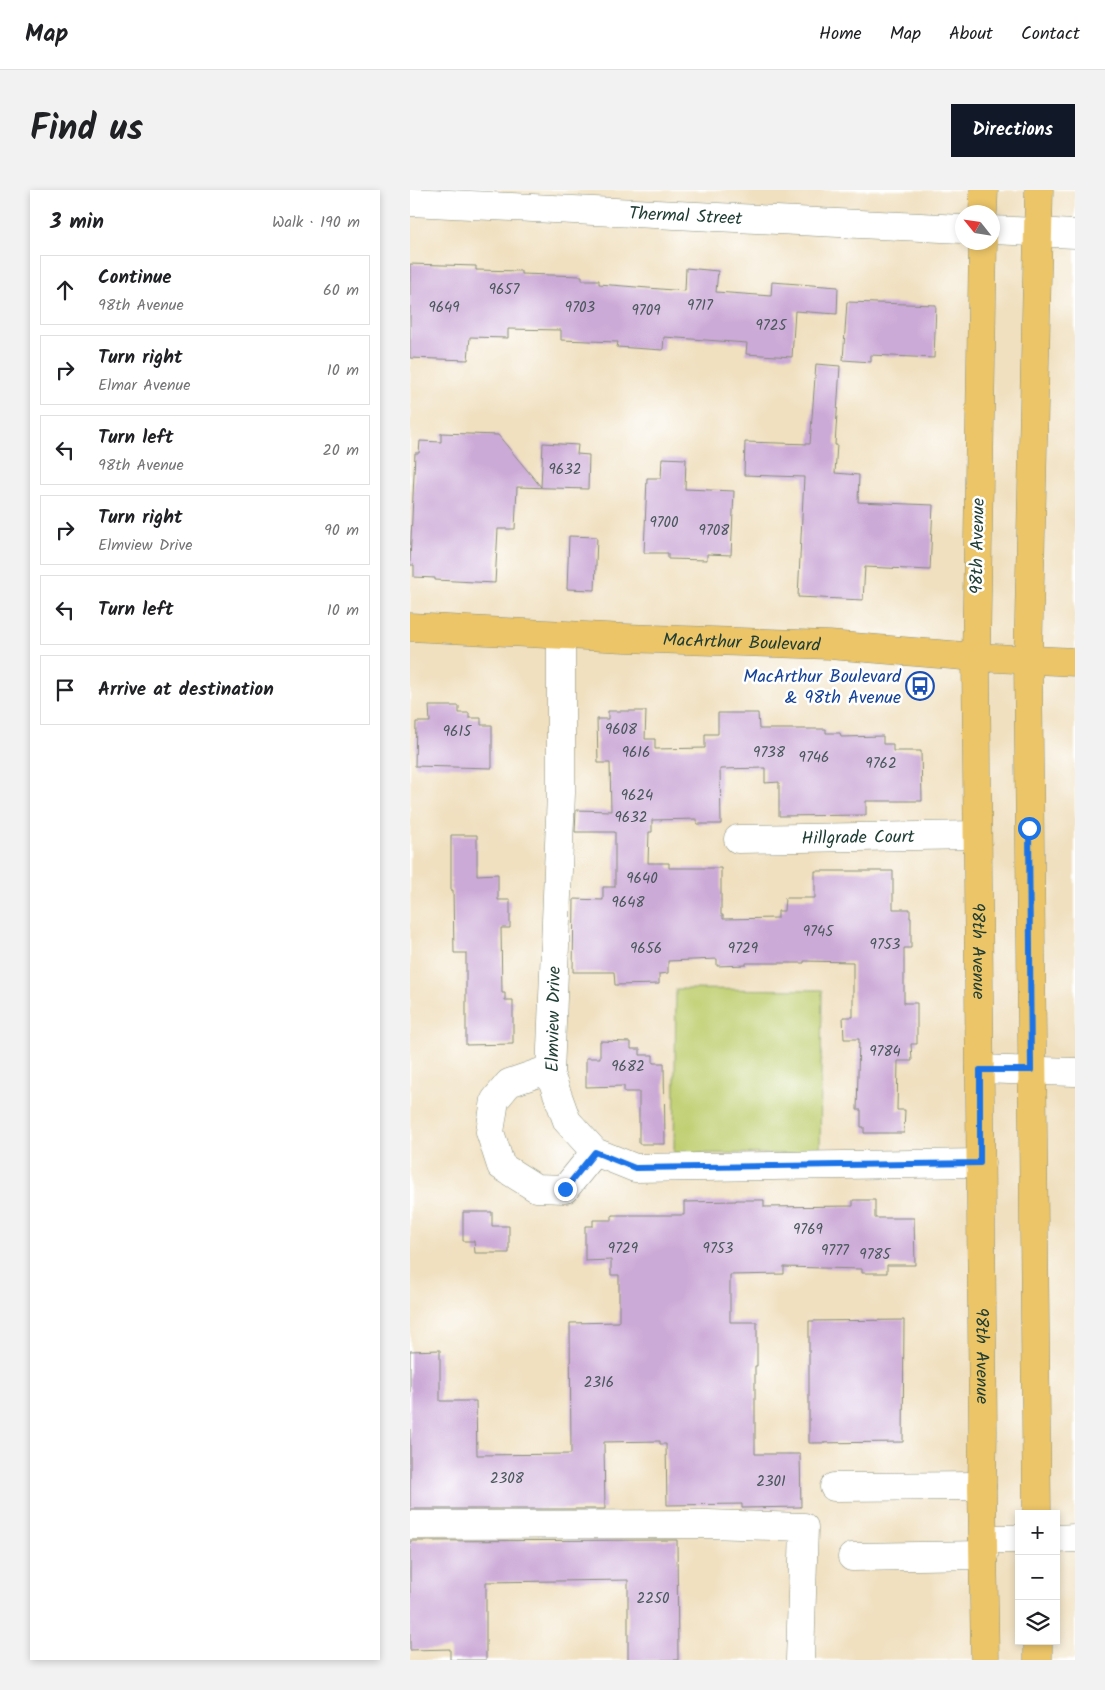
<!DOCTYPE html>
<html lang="en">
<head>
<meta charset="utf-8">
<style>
  body { margin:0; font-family:Kalam,sans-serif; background:#f2f2f2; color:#202124 }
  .controls { position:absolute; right:15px; bottom:15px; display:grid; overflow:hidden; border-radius:0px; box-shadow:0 2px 8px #0003 }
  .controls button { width:45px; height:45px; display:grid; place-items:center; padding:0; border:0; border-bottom:1px solid #e0e0e0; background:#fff; color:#202124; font:25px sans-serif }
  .compass { position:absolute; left:545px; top:15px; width:45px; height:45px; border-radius:50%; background:#fff; box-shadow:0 2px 8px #0003; rotate:300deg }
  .stop { position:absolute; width:15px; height:15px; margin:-11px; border:4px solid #1a73e8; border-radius:50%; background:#fff }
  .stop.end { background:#1a73e8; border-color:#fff; box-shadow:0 1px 5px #0008 }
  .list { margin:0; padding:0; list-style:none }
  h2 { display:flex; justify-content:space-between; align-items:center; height:65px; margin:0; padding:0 20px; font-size:21px }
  h2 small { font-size:16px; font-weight:400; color:#757577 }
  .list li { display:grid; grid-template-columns:32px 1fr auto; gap:15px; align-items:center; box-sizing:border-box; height:70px; margin:0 10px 10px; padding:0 10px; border:1px solid #e0e0e0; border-radius:0px }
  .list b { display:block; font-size:19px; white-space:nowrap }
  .list p { margin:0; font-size:16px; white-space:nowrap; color:#757577 }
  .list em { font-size:16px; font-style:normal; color:#757577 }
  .icon { flex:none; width:28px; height:28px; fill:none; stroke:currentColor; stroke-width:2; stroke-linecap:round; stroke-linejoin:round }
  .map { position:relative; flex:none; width:665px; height:1470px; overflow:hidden; border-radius:0px }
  header { display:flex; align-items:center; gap:30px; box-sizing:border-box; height:70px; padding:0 25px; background:#fff; border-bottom:1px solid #e0e0e0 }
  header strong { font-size:24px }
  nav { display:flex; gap:28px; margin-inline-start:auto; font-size:18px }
  .intro { display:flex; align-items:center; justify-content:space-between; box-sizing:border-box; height:120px; padding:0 30px }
  h1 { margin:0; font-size:35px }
  .button { padding:12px 22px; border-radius:0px; background:#111827; color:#fff; font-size:18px; font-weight:700 }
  main { display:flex; gap:30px; padding:0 30px }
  aside { flex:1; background:#fff; border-radius:0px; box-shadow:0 2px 8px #0003 }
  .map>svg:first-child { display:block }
  .green { fill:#c0cf71; stroke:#708652 }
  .building { fill:#ccaad7 }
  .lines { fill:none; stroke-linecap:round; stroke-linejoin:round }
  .minor-casing { stroke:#888e7a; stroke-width:29 }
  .major-casing { stroke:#888e7a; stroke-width:29 }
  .minor { stroke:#fff; stroke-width:28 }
  .major { stroke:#ecc569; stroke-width:28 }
  .route { stroke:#1a73e8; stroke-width:6 }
  .labels { text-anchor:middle; stroke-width:5; stroke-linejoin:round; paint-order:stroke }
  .number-label { font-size:15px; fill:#4a585d }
  .street-label { font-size:18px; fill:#1f3d34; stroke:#fff }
  .transit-label { font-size:18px; fill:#164399; stroke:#fff; text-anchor:end }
</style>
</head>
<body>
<header>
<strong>Map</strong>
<nav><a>Home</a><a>Map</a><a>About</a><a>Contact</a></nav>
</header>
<div class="intro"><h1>Find us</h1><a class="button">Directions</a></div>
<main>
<aside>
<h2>3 min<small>Walk · 190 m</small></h2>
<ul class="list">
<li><svg class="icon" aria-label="ahead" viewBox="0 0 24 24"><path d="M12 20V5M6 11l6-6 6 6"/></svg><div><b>Continue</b><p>98th Avenue</p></div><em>60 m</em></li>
<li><svg class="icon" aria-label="right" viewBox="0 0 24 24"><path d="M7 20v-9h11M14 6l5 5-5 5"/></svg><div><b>Turn right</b><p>Elmar Avenue</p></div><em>10 m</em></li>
<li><svg class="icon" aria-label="left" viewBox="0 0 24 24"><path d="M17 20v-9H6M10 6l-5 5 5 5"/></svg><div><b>Turn left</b><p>98th Avenue</p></div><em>20 m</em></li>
<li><svg class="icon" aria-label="right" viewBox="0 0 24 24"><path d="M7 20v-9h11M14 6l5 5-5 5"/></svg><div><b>Turn right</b><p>Elmview Drive</p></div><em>90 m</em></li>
<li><svg class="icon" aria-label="left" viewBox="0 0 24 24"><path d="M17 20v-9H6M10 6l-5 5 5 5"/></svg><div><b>Turn left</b></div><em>10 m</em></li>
<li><svg class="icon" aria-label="arrive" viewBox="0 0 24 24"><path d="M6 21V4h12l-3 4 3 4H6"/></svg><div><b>Arrive at destination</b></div></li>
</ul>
</aside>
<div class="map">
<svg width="665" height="1470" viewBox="0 0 665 1470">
  <rect width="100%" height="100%" fill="#fff"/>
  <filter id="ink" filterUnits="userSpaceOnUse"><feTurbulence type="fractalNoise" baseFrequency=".02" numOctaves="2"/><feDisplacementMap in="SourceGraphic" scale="10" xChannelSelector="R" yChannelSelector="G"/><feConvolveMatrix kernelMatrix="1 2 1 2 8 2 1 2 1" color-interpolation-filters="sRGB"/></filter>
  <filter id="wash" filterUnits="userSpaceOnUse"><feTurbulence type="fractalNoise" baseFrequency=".0096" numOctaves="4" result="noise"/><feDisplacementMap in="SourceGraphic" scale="20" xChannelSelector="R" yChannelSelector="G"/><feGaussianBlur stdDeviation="1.12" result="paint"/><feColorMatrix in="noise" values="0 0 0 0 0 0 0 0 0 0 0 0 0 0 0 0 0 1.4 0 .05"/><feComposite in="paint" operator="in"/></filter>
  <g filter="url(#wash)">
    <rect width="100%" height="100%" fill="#f0e0c0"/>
    <path class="green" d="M266 799 412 800 410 964 264 963Z"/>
    <g id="blocks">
      <g class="building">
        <path d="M0 74 66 76V80L111 81V84L172 86V90H189V94L275 101 276 78 308 81 306 102 361 106 362 92 428 97 427 124 385 121 382 167 336 164 337 153 254 147 253 160 207 157 208 152 151 150V140L98 139V148L60 147 58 170 0 168Z"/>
        <path d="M437 112 526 115 524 168 461 165V172L433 170Z"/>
        <path d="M406 174 430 176 425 255H427L425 283 449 285 448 312 523 315 520 380 455 377 453 410 388 407 394 287 334 285 335 252 400 254Z"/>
        <path d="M31 243 88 245 131 297 133 253 168 255 167 264 179 265 178 299 107 297 105 339H88L85 393 25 390V388L4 387V375H0V371L5 263H9L10 251 31 252Z"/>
        <path d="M252 268 276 269 275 299 324 301 321 365 297 364V370L258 369V363H234L237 288H251Z"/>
        <path d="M159 346 187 347 185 400 157 399Z"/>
        <path d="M19 516H49V523H59V528H71V535H82V578L5 576 6 532H20Z"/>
        <path d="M198 521H236L235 549H245V559L295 558V544H308V523H348L349 539H416V543H430L431 547 473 546V554H483V561H511L512 611H456V625L369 626V592L355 593V578L310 579 311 634H287V629L242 630V642H239L238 673H259V678H311V725H313V729L368 728V721H374L375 708H405V681H483V719H500V728H501V758H494V813H507V854H501L502 871H488L487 920H495L494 943H454V937H451V920H447L449 849H434L433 827H443V772L394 771V773H336V775L307 776V769L258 771V783L249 784V794L205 795 204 782H163L164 709 193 710V697H205V642H165L166 620 201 621 200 573H188L187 529H198Z"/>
        <path d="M41 645H67V685L88 684V710H100V738H91L92 803H95V810H103V854L56 855V763H44L43 700H41Z"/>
        <path d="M190 851 221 852V859H230V865H243V873H254L255 954H229V902H214V896L176 897V868H190Z"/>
        <path d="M326 1010H354V1017L443 1016V1010H465V1028H504L505 1075H477V1083H452V1079L374 1077V1084L320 1085V1132H347V1176H345V1264H390L391 1317 332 1318V1314L257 1315 256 1254H250V1251L194 1252 195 1319H0V1161L30 1160V1211H66L67 1265 161 1264 160 1133 209 1132V1085H201V1070L175 1071V1036H183V1030H202V1025H274V1012L326 1011Z"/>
        <path d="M53 1022H82V1036H99V1063H65L64 1051H53Z"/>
        <path d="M494 1130 493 1252 399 1253V1131Z"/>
        <path d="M267 1350 268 1470H218V1390L76 1392V1470H40V1459L0 1460V1351Z"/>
      </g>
    </g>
  </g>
  <g filter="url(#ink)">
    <use href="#blocks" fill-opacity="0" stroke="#888e7a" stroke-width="1"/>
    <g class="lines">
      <defs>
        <g id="minor">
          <path id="s1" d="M0 12 552 39"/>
          <path d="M582 40 665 44"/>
          <path d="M151 445V603L140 884 157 931 185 962 225 978 571 973"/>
          <path id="s2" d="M328 649 567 645"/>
          <path d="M140 879 99 893 85 910 80 942 91 976 126 998 155 999 185 962"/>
          <path d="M570 879 665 882"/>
          <path d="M424 1297 572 1296"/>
          <path d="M0 1335 298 1334 394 1337 390 1470"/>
          <path d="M573 1349H609"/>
          <path d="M646 1349 665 1348"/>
          <path d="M442 1367 574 1365"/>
        </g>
        <g id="major">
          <path d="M573 22 574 0"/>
          <path id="s3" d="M573 52 566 467 573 1242 572 1296 575 1470"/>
          <path id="s4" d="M0 437 215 448 419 455 566 467 665 472"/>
          <path d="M627 1324 618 470 629 0"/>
          <path d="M628 1451V1470"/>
        </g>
      </defs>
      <use href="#minor" class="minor-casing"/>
      <use href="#major" class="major-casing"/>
      <use href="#minor" class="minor"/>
      <use href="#major" class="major"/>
    </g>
  </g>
  <g class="lines" filter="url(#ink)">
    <path class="route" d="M155 999 185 962 225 978 570 973V880H621L619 638"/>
  </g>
  <defs>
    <symbol id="bus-ring" viewBox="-11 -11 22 22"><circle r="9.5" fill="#fff" stroke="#1a4fb4" stroke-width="1.5"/><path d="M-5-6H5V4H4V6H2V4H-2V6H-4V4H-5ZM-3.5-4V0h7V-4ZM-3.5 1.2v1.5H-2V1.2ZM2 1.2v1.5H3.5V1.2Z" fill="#1a4fb4"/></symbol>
  </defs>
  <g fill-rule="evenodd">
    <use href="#bus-ring" x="494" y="480" width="32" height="32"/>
  </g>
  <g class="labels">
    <g class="number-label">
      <text x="94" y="104">9657</text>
      <text x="290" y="120">9717</text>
      <text x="34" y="122">9649</text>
      <text x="170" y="122">9703</text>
      <text x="236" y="125">9709</text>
      <text x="361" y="140">9725</text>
      <text x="155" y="284">9632</text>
      <text x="254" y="337">9700</text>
      <text x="304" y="345">9708</text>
      <text x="211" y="544">9608</text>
      <text x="47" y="546">9615</text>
      <text x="226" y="567">9616</text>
      <text x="359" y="567">9738</text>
      <text x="404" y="572">9746</text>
      <text x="471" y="578">9762</text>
      <text x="227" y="610">9624</text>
      <text x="221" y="632">9632</text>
      <text x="232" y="693">9640</text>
      <text x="218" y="717">9648</text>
      <text x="408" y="746">9745</text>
      <text x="475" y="759">9753</text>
      <text x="236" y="763">9656</text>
      <text x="333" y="763">9729</text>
      <text x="475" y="866">9784</text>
      <text x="218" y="881">9682</text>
      <text x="398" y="1044">9769</text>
      <text x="213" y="1063">9729</text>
      <text x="308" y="1063">9753</text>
      <text x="425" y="1065">9777</text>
      <text x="465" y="1069">9785</text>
      <text x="189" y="1197">2316</text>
      <text x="97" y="1293">2308</text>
      <text x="361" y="1296">2301</text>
      <text x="243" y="1413">2250</text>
    </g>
    <g class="street-label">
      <text dy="6" stroke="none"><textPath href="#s1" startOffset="276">Thermal Street</textPath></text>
      <text transform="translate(567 356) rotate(-89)" y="6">98th Avenue</text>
      <text dy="6" stroke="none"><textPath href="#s4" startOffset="332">MacArthur Boulevard</textPath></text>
      <text dy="6" stroke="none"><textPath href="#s2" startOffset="120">Hillgrade Court</textPath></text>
      <text dy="6" stroke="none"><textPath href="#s3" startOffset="709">98th Avenue</textPath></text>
      <text transform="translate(143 829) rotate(-89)" y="6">Elmview Drive</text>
      <text dy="6" stroke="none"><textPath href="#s3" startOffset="1114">98th Avenue</textPath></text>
    </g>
    <g class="transit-label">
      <text x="491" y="492">MacArthur Boulevard<tspan x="491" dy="21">&amp; 98th Avenue</tspan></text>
    </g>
  </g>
</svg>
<div class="controls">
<button>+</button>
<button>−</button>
<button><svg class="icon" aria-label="layers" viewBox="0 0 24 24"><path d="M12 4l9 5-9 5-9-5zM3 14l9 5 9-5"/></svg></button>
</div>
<svg class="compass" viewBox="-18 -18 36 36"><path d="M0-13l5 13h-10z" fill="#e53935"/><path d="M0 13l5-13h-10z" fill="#757577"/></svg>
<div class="stop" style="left:619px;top:638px"></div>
<div class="stop end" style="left:155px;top:999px"></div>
</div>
</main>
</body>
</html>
